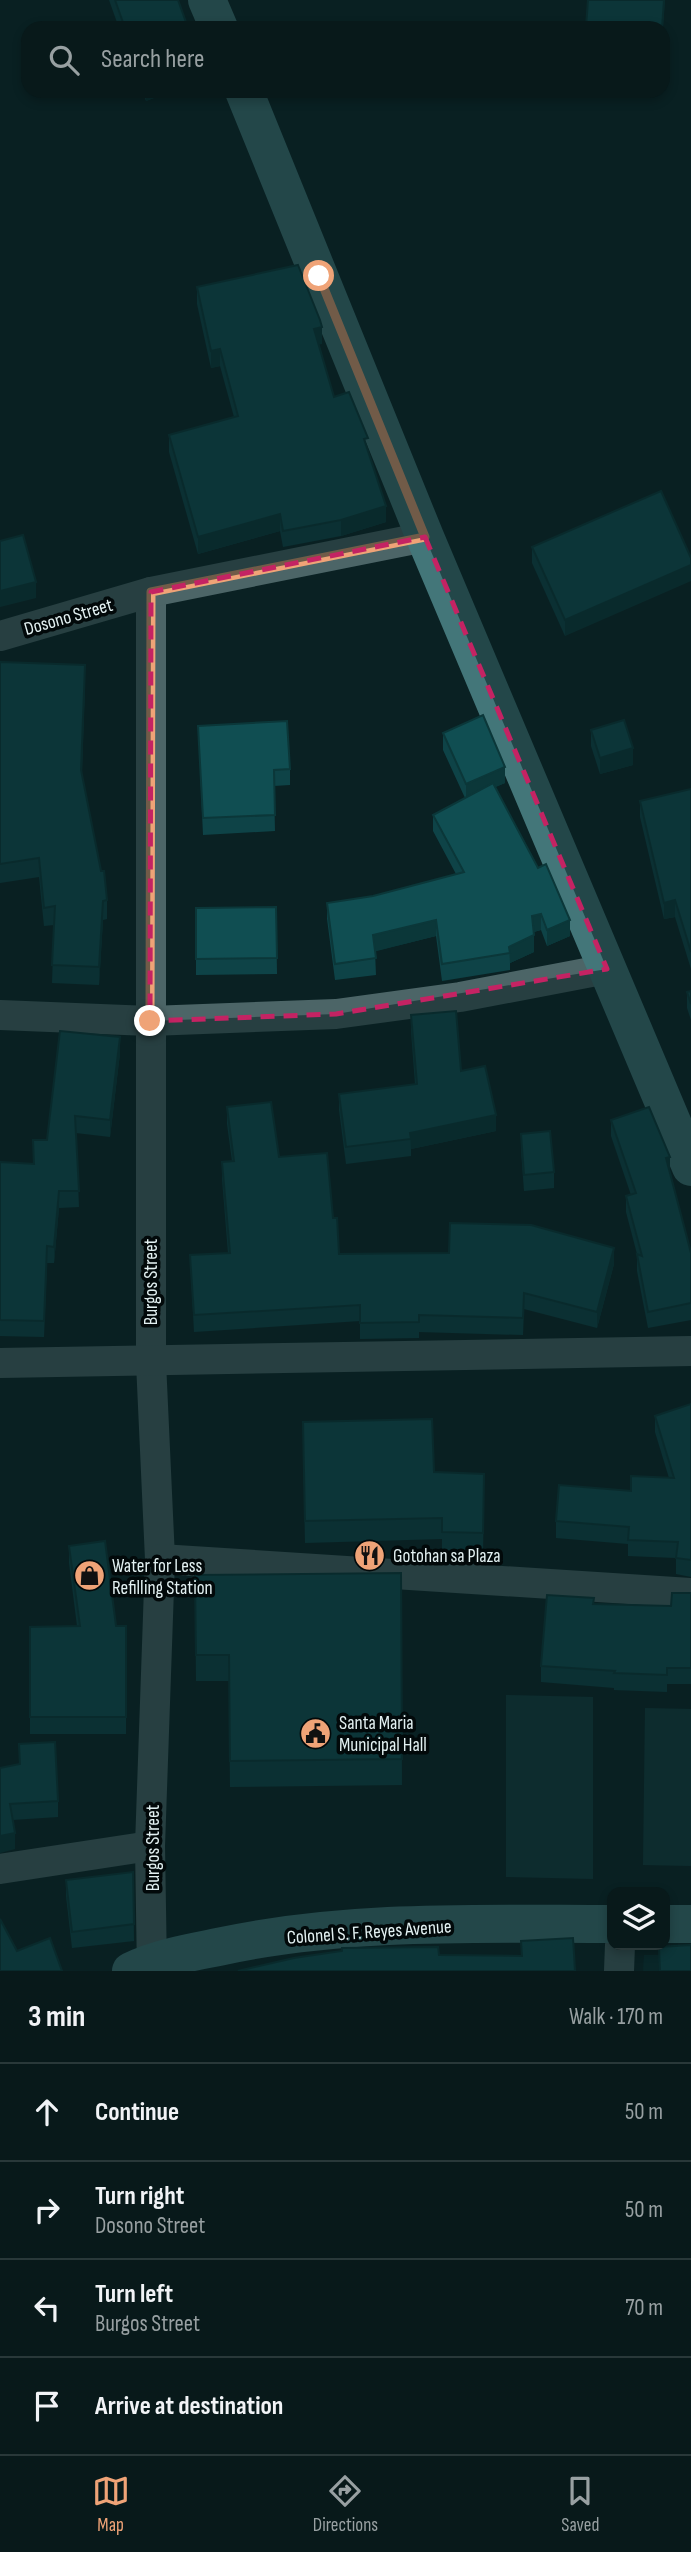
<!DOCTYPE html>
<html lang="en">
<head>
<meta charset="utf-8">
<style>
  body { margin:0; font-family:"Sofia Sans Condensed",sans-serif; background:#162627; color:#f1f3f6 }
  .controls { position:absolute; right:21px; bottom:21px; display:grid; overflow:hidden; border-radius:14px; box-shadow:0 4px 10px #0003 }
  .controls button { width:63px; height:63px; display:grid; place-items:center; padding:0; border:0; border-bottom:2px solid #293839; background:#08191a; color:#f1f3f6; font:35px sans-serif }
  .stop { position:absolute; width:21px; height:21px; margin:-16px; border:5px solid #efa377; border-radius:50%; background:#fff }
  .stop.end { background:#efa377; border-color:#fff; box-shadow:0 2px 7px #0008 }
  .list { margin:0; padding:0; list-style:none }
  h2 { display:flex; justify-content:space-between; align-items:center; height:91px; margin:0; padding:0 28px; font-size:30px }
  h2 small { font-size:23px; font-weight:400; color:#98a0a2 }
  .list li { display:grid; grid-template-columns:46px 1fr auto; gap:21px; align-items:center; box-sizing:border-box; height:98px; padding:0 28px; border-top:2px solid #293839 }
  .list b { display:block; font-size:26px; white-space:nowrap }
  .list p { margin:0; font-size:23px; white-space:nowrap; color:#98a0a2 }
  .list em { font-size:23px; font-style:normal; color:#98a0a2 }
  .icon { flex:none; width:38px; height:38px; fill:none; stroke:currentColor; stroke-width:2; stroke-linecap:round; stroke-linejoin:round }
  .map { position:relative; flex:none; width:691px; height:1971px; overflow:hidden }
  .search { position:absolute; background:#08191a; box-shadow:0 4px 10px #0003; left:21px; right:21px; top:21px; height:77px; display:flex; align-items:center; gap:18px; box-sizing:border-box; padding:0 24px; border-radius:21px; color:#98a0a2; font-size:26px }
  .sheet { height:483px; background:#08191a }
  nav { display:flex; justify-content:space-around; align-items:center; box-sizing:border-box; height:98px; border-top:2px solid #293839; background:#08191a; font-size:19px; color:#98a0a2 }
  nav a { display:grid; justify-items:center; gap:4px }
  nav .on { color:#efa377 }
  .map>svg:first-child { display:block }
  .built { fill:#092d2f }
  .green { fill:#123a3d }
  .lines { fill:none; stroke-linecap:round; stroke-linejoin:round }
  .street { stroke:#4c6567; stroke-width:30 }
  .secondary { stroke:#437679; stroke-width:38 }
  .wall { fill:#0e4347 }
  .shaded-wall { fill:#0b3739 }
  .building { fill:#104e52; stroke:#0b3739; stroke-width:2 }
  .route { stroke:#efa377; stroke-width:9 }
  .marked { fill:none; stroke:#c42363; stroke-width:5; stroke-dasharray:14 9; stroke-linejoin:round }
  .labels { text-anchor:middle; stroke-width:7; stroke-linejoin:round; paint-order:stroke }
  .street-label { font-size:19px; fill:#e3f1f2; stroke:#02090a }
  .poi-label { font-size:19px; fill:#e3f1f2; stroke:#02090a; text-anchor:start }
</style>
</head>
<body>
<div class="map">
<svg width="691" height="1971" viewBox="0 0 691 1971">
  <rect width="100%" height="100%" fill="#0a2123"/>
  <path class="built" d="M644 1955H691V1971H643Z"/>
  <g class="green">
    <path d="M506 1695 593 1697V1879L506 1877Z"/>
    <path d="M645 1708 691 1709V1866L643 1865Z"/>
  </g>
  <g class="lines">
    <g class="street">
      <path d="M151 592V1362L160 1559 150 1846 152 1971"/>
      <path d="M0 636 151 592 425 537"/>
      <path d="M0 1015 150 1021 336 1014 460 997 607 969"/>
      <path d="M0 1363 691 1351"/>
      <path d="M160 1559 691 1593"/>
      <path d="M0 1869 150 1846"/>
      <path d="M619 1971 620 1945"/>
    </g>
    <g class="secondary">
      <path d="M207 0 219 28"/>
      <path d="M244 91 425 537 691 1167"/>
      <path d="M665 1924H691"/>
      <path d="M131 1971C158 1958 188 1953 218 1947 347 1919 481 1924 612 1924"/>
    </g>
  </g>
  <g class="wall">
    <path d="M109 0H178L188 28H119Z"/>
    <path d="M142 91H172L146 101Z"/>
    <path d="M197 287 322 344H319L334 397 368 450 386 522 341 536 283 547 280 531 198 554 169 452V435L234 417 220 366 211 368 197 304Z"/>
    <path d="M661 491 565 636 532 563V547Z"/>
    <path d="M0 662 85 684 82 774 107 900V919L103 920 99 985 52 983 54 925 44 926 39 877 0 883Z"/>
    <path d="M198 726 290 769V785L274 786 275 831 203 835Z"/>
    <path d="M591 730 633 765 600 774 591 746Z"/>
    <path d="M443 733 505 783 495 787 570 936 547 946 541 930 534 932V952L510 963V970L442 981 436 936 375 951 376 975 335 980 327 919V903L373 896 456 874 433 831V815L465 798 443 750Z"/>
    <path d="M691 789V969L675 917 664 919 640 817V801Z"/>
    <path d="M276 907 277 974 196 975V908Z"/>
    <path d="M691 991V1020L687 1008V992Z"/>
    <path d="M411 1015 461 1071 496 1131 411 1149V1156L346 1164 339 1110V1094L415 1084 411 1031Z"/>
    <path d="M120 1053 110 1137 76 1133 79 1207 59 1208 54 1263H47L44 1337 0 1336V1162L33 1164 47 1140Z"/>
    <path d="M227 1107 279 1157 333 1218 339 1254 614 1264 597 1328 524 1309 523 1335 419 1332V1338L360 1339V1321L194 1332 190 1255 228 1253 222 1179V1162L232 1161 227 1124Z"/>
    <path d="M611 1120 670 1171 691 1253V1320L648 1328 637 1271V1254L626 1212V1196L631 1195 611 1136Z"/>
    <path d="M521 1134 554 1172V1188L524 1191 521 1150Z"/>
    <path d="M691 1404V1577L676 1574V1558L628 1556V1544L556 1538V1521L631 1491 669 1478 655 1432V1416Z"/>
    <path d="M303 1443 434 1472 484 1495 483 1554 442 1553V1539L305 1543Z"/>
    <path d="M69 1546 116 1626H126V1734H30V1627L77 1626 69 1563Z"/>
    <path d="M401 1573 402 1785 230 1787 229 1681H196L195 1575Z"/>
    <path d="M691 1593V1684H667V1692L614 1690V1688L541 1682V1666L594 1604 671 1606Z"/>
    <path d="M19 1744 58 1801V1817L12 1820 15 1849 0 1768 19 1765Z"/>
    <path d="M133 1872 134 1941 72 1948 66 1896V1880Z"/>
  </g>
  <g class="shaded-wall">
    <path d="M664 0H665L663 28H662Z"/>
    <path d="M146 91H172L146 101Z"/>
    <path d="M322 327V344L314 345V329Z"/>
    <path d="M220 349V366L211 368V351Z"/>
    <path d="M386 506V522L341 536V520Z"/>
    <path d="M280 514V531L198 554V537Z"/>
    <path d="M691 565V581L565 636V620Z"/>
    <path d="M36 582V598L0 607V591Z"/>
    <path d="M85 665V684L81 789V770Z"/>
    <path d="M633 748V765L600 774V758Z"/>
    <path d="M505 767V783L466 800V784Z"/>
    <path d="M675 900V917L664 919V903Z"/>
    <path d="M103 901V920L99 985V967Z"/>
    <path d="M541 914V930L532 932V916Z"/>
    <path d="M436 920V936L373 952V935Z"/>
    <path d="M570 920V936L547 946V930Z"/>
    <path d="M534 935V952L510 963 509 947Z"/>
    <path d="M120 1037V1053L110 1137V1120Z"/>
    <path d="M496 1115V1131L411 1149 410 1133Z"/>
    <path d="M670 1157V1173L666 1158Z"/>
    <path d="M59 1191V1208L54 1263V1247Z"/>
    <path d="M614 1248V1264L597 1328V1312Z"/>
    <path d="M15 1833V1849L0 1853V1836Z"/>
  </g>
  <g class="building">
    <path d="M115 0H178L188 28H125Z"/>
    <path d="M588 0H664L662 28H586Z"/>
    <path d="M298 265 320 320 322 327 314 329 334 397 349 392 368 438 364 439 386 506 341 520 283 531 280 514 198 537 169 435 238 416 220 349 211 351 197 287Z"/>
    <path d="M661 491 691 558V565L565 620 532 547Z"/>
    <path d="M23 535 36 582 0 591V541Z"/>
    <path d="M0 662 85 665 81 770 101 871H104L107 900 103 901 99 967 52 965 55 906 44 908 39 858 0 864Z"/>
    <path d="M483 715 505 767 466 784 443 733Z"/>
    <path d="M624 720 633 748 600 758 591 730Z"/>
    <path d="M287 721 290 769 274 770 275 815 203 818 198 726Z"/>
    <path d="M493 783 538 868 546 864 570 920 547 930 541 914 532 916 534 935 509 947 510 953 442 964 436 920 373 935 376 958 335 964 327 903 373 896 464 872 433 815Z"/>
    <path d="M691 789V952L675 900 664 903 640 801Z"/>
    <path d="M276 907 277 958 196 959V908Z"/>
    <path d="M691 991V1004L687 992Z"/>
    <path d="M456 1011 461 1071 485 1066 496 1115 410 1133 411 1139 346 1147 339 1094 417 1084 411 1015Z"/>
    <path d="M60 1031 120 1037 110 1120 75 1116 79 1191H59L54 1247 47 1246 44 1321 0 1320V1162L34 1164 33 1140H47Z"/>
    <path d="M271 1102 279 1157 327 1153 333 1218H337L339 1254 449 1253 450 1223 531 1225 614 1248 597 1312 524 1293 523 1318 419 1315V1322L360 1323V1305L194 1315 190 1255 230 1253 222 1162 234 1161 227 1107Z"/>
    <path d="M649 1107 670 1157 666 1158 691 1253V1303L648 1312 637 1254 642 1256 626 1196 636 1193 611 1120Z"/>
    <path d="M550 1131 554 1172 524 1175 521 1134Z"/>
    <path d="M691 1404V1560L676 1558 678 1542 628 1540 629 1527 556 1521 559 1485 631 1491V1476L674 1478 655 1416Z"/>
    <path d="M432 1419 434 1472 484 1474 483 1533 442 1532V1518L305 1521 303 1422Z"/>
    <path d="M105 1541 116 1626H126V1717H30V1627L80 1626 69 1546Z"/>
    <path d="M401 1573 402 1759 230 1761 229 1655H196L195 1575Z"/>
    <path d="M672 1593H691V1668H667V1675L614 1673 615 1671 541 1666 547 1595 594 1598 593 1604 671 1606Z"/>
    <path d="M55 1742 58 1801 10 1804 15 1833 0 1836V1768L20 1764 19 1744Z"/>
    <path d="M133 1872 134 1924 72 1932 66 1880Z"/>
    <path d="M0 1919 17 1951 50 1938 62 1971H0Z"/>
    <path d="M573 1938 575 1971H238L294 1958 342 1951V1948L438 1947 439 1955 522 1956 521 1941Z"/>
    <path d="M691 1945V1971H660L659 1947Z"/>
  </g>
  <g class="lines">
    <path class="route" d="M150 1021 151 592 425 537 319 276"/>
  </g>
  <path d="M0 0H691V1971H0ZM425 537 607 969 336 1014 150 1021 151 592Z" fill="#0a2123" fill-opacity=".55" fill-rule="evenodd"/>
  <path class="marked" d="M425 537 607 969 336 1014 150 1021 151 592Z"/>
  <defs>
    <symbol id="restaurant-disc" viewBox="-11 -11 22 22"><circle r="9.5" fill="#efa377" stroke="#02090a"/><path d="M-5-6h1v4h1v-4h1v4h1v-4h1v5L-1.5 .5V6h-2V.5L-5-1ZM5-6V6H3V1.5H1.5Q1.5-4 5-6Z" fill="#111"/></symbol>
    <symbol id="shop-disc" viewBox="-11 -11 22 22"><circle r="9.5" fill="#efa377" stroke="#02090a"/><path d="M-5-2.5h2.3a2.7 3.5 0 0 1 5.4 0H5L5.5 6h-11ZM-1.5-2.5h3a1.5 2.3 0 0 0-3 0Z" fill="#111"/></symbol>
    <symbol id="civic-disc" viewBox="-11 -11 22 22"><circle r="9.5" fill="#efa377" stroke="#02090a"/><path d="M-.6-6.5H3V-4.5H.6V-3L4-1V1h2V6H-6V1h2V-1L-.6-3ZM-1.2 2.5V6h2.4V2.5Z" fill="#111"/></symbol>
  </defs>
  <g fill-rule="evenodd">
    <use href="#restaurant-disc" x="352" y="1538" width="35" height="35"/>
    <use href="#shop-disc" x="72" y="1558" width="35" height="35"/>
    <use href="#civic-disc" x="298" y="1716" width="35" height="35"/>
  </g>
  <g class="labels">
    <g class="street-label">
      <text transform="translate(68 616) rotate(-16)" y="7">Dosono Street</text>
      <text transform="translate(150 1282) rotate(-90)" y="7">Burgos Street</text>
      <text transform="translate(152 1848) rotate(-90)" y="7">Burgos Street</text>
      <text transform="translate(369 1931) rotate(-4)" y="7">Colonel S. F. Reyes Avenue</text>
    </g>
    <g class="poi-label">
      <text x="393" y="1562">Gotohan sa Plaza</text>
      <text x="112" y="1572">Water for Less<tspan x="112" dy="22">Refilling Station</tspan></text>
      <text x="339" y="1729">Santa Maria<tspan x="339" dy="22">Municipal Hall</tspan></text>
    </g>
  </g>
</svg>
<div class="controls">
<button><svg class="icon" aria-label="layers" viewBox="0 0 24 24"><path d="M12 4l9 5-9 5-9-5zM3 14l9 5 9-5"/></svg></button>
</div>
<div class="stop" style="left:319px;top:276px"></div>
<div class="stop end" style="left:150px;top:1021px"></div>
<div class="search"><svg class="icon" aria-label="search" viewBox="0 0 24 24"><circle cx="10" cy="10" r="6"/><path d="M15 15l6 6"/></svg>Search here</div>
</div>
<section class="sheet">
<h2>3 min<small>Walk · 170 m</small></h2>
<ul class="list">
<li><svg class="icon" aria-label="ahead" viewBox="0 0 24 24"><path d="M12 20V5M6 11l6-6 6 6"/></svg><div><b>Continue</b></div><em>50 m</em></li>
<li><svg class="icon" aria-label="right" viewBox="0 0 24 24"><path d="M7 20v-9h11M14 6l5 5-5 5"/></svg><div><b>Turn right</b><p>Dosono Street</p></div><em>50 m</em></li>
<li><svg class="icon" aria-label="left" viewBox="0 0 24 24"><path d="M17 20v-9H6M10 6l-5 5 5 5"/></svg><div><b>Turn left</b><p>Burgos Street</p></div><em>70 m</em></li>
<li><svg class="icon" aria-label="arrive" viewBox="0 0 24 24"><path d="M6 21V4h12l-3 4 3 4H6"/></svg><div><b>Arrive at destination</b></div></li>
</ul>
</section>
<nav>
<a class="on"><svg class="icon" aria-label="map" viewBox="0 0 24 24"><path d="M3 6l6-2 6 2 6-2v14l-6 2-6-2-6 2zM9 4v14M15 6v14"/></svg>Map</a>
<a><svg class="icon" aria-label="directions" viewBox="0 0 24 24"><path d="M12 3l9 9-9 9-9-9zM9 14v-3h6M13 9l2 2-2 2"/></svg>Directions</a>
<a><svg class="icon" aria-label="saved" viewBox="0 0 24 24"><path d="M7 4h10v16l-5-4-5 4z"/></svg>Saved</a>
</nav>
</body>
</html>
